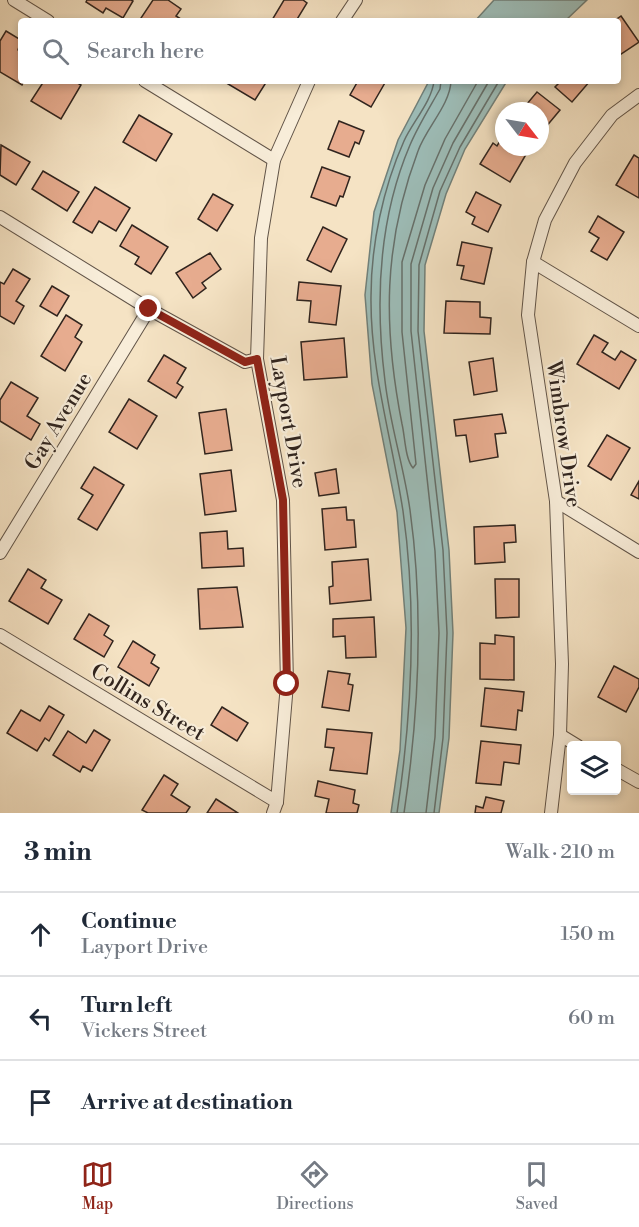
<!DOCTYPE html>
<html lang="en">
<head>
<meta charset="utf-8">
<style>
  body { margin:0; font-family:"Libre Bodoni",serif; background:#f6f6f7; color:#1f2937 }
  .controls { position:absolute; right:18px; bottom:18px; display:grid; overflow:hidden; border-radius:6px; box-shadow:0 3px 9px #0003 }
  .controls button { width:54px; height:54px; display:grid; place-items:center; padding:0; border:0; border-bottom:2px solid #e0e1e3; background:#fff; color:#1f2937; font:30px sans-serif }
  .compass { position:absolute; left:495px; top:102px; width:54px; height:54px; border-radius:50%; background:#fff; box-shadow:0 3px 9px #0003; rotate:121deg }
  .stop { position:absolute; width:18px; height:18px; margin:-14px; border:4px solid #8f2418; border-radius:50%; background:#fff }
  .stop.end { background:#8f2418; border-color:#fff; box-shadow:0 2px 6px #0008 }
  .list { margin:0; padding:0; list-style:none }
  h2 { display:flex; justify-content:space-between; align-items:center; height:78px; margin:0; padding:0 24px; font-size:26px }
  h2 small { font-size:20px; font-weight:400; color:#747a83 }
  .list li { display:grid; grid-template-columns:39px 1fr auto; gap:18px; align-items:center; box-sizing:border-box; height:84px; padding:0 24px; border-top:2px solid #e0e1e3 }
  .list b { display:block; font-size:22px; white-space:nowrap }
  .list p { margin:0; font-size:20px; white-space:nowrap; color:#747a83 }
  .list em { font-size:20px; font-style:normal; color:#747a83 }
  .icon { flex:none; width:33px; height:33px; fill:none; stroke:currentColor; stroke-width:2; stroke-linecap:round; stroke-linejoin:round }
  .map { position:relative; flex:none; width:639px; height:813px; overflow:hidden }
  .search { position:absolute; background:#fff; box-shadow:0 3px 9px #0003; left:18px; right:18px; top:18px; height:66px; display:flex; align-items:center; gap:15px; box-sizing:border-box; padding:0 21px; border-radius:6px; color:#747a83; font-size:22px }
  .sheet { height:330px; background:#fff }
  nav { display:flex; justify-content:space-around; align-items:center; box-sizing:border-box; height:84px; border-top:2px solid #e0e1e3; background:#fff; font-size:16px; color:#747a83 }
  nav a { display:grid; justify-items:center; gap:3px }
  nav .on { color:#8f2418 }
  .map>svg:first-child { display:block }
  .water { fill:#9dbdb8; stroke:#71807a; stroke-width:1.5 }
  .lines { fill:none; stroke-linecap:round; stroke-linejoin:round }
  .shore { stroke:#66706b; stroke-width:1.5 }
  .building { fill:#e7ac8f; stroke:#30241e; stroke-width:1.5 }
  .street-casing { stroke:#615448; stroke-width:14 }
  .street { stroke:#f8edd9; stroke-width:12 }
  .route { stroke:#8f2418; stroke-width:8 }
  .labels { text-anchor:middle; stroke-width:4.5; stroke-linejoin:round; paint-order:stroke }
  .street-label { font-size:21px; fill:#30241e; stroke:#f8edd9 }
</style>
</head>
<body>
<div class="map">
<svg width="639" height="813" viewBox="0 0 639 813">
  <rect width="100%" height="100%" fill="#f5e3c4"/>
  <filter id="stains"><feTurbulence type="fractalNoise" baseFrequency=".00333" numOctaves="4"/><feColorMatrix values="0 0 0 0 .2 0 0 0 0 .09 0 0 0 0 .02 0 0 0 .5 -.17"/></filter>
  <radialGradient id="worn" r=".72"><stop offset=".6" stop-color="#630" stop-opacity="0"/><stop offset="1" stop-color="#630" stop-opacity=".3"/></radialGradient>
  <g class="water">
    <path d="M494 0H587L565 21H475Z"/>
    <path d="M429 81H507L465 149 446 194 425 265 424 331 449 550 453 633 449 738 439 813H391L400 750 406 628 397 512 372 384 365 295 374 212 398 140Z"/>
  </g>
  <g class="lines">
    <g class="shore">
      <path d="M451 81C450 105 426 128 418 151 383 244 383 327 402 424 405 436 405 459 413 468L416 464 402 332V262L425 185 445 139 478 81"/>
      <path d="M397 813C412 714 417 610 403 511 392 439 370 369 371 296 371 245 383 188 404 141 412 123 432 101 434 81"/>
      <path d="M404 813C419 713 424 611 410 510 404 467 390 425 385 381 375 302 378 220 410 145 418 126 430 107 440 89L441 81"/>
      <path d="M426 813 435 737 439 633 435 551 411 331V264L433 188 453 143 489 81"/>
      <path d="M434 813 443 738 447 633 443 550 418 331 419 265 440 191 460 147 499 81"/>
    </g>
  </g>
  <g class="building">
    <path d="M87 0H131L133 1 123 18 106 8 103 13 86 2Z"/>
    <path d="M153 0H168L181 9 176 16 184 21H139Z"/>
    <path d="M284 0H303L307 3 296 21 272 20Z"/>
    <path d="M621 16 639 42 618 56V21H614Z"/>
    <path d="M6 31 21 40 18 50 21 52V81H24L22 85 0 72V41Z"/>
    <path d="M44 81H74L81 85 61 119 31 101Z"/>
    <path d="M223 81H267L255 100Z"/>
    <path d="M358 81H386L371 107 350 95Z"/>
    <path d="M561 81H590L572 102 555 87Z"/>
    <path d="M537 92 560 110 540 134V111H521Z"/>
    <path d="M139 115 172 134 156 161 123 142Z"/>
    <path d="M339 121 364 131 359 144 355 142 349 157 328 149Z"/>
    <path d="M503 136 504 147H521L528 151 510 182 480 164 493 143 497 146Z"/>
    <path d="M1 145 30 162 16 185 0 175Z"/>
    <path d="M634 155 639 158V198L616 185Z"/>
    <path d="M322 167 350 177 343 197 340 196 336 206 311 197Z"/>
    <path d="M43 171 79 192 67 211 32 189Z"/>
    <path d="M95 187 130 208 116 231 99 221 92 233 73 222Z"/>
    <path d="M476 192 501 205 488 232 472 224 475 217 466 212Z"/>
    <path d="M213 194 233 205 217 231 198 219Z"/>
    <path d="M598 216 624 232 607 260 591 251 599 238 589 232Z"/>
    <path d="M132 225 168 247 151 274 135 264 139 257 120 246Z"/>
    <path d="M323 227 347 239 331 272 307 260Z"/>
    <path d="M462 242 492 248 484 284 461 279 464 266 457 265Z"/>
    <path d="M210 253 221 269 202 283 206 288 193 298 176 273Z"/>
    <path d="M13 269 30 279 16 301 24 306 14 324 0 316V282L4 284Z"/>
    <path d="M299 282 341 286 336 325 309 322 311 301 297 300Z"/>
    <path d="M52 286 69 296 57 316 40 306Z"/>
    <path d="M446 301 480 302V317L491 318 490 334 444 333Z"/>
    <path d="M66 315 82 325 75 337 82 342 65 371 41 356Z"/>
    <path d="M594 335 608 343 602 352 615 360 621 351 636 360 619 389 577 364Z"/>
    <path d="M344 338 347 377 304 380 301 342Z"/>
    <path d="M164 355 186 368 177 383 183 387 176 398 148 381Z"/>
    <path d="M493 358 497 391 474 395 469 362Z"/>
    <path d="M11 382 38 398 27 416 40 424 31 440 0 421V400Z"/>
    <path d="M129 399 157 416 137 449 109 432Z"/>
    <path d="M226 409 232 450 205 454 199 413Z"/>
    <path d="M502 414 506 433 495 434 498 457 470 462 466 435 456 436 454 420Z"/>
    <path d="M607 435 630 448 611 480 588 466Z"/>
    <path d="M94 467 124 485 97 530 78 519 93 495 81 488Z"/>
    <path d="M336 469 339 493 319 496 315 473Z"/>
    <path d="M231 470 236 511 205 515 200 474Z"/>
    <path d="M639 481V499L631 495Z"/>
    <path d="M346 507 347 520H354L356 547 325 550 322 509Z"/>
    <path d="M515 525 516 542 504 543 505 562 475 564 474 527Z"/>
    <path d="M227 531 228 549 243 548 244 566 202 568 200 533Z"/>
    <path d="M368 559 371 600 330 604 329 587 333 586 332 562Z"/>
    <path d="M28 569 46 580 41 588 62 600 48 624 9 601Z"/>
    <path d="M495 579H519V617L496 618Z"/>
    <path d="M237 587 243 627 200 629 198 589Z"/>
    <path d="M89 614 109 626 104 635 113 641 104 657 74 639Z"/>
    <path d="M374 617 376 657 346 658 345 636 333 637V619Z"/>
    <path d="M495 635 514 637V680L480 679V643L495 644Z"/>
    <path d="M133 641 155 655 151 663 159 668 149 686 118 667Z"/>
    <path d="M614 666 639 679V687L626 712 598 697Z"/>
    <path d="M328 671 350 674 348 684 353 685 349 711 322 707Z"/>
    <path d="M485 688 524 692 522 711 518 710 516 730 481 726Z"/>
    <path d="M49 706 64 715 49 741 45 738 37 751 7 733 21 710 40 721Z"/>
    <path d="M222 707 248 723 237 741 211 725Z"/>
    <path d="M327 729 372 733 367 774 330 770 334 748 325 747Z"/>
    <path d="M94 730 110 740 92 771 83 766 80 772 53 755 68 731 86 743Z"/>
    <path d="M481 741 521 745 519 764 504 762 501 785 476 783Z"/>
    <path d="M164 775 178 784 171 795 190 807 186 813H148L142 810Z"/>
    <path d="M318 781 355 790 353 803 359 805 357 813H326L329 799 315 796Z"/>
    <path d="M486 797 504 801 501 813H475L476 806 483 808Z"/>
    <path d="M216 799 238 813H207Z"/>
  </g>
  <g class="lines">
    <defs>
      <g id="street">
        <path d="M14 0 48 21"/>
        <path d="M342 21 356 0"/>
        <path d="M145 81 274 160"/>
        <path d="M0 217 149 309 245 362 257 359"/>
        <path d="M533 262 639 326"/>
        <path d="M556 501 639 552"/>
        <path d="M0 553 149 309"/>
        <path d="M0 635 277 802"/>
        <path d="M560 735 578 746"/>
        <path d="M616 769 639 782"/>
        <path d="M273 813 277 802 287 684 283 500 257 359 261 238 274 160 309 81"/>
        <path d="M551 813 560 735 562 664 556 501 528 315 533 262 545 220 575 163 612 115 639 95"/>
      </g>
    </defs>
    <use href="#street" class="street-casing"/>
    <use href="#street" class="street"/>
  </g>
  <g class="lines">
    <path class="route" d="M149 309 245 362 257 359 283 500 287 684"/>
  </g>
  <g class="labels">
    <g class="street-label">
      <text transform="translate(58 421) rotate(-59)" y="7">Gay Avenue</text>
      <text transform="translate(289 422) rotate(80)" y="7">Layport Drive</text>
      <text transform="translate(564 434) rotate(82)" y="7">Wimbrow Drive</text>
      <text transform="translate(148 702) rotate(31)" y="7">Collins Street</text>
    </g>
  </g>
  <rect width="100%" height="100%" filter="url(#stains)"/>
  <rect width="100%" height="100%" fill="url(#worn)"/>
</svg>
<div class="controls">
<button><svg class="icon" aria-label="layers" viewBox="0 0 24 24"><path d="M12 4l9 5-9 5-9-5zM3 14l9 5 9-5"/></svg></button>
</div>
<svg class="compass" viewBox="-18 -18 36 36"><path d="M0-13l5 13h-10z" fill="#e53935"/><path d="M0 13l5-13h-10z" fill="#747a83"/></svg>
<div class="stop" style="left:287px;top:684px"></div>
<div class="stop end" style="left:149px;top:309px"></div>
<div class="search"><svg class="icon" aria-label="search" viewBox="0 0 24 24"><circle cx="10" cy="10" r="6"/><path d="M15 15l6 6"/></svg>Search here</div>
</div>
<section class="sheet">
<h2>3 min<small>Walk · 210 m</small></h2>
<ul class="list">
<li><svg class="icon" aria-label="ahead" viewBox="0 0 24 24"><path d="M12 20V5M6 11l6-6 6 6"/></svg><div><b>Continue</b><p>Layport Drive</p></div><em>150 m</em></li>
<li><svg class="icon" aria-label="left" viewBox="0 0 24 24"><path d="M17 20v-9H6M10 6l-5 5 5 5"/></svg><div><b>Turn left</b><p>Vickers Street</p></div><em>60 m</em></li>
<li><svg class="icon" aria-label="arrive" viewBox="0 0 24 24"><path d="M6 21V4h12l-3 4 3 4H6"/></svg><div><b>Arrive at destination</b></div></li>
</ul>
</section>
<nav>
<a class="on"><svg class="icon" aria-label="map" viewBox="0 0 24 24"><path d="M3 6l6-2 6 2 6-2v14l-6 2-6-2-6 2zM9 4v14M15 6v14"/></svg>Map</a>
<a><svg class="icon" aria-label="directions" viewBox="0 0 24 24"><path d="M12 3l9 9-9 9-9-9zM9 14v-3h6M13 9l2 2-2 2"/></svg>Directions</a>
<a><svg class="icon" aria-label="saved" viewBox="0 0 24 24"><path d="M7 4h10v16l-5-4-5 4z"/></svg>Saved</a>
</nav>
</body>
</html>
